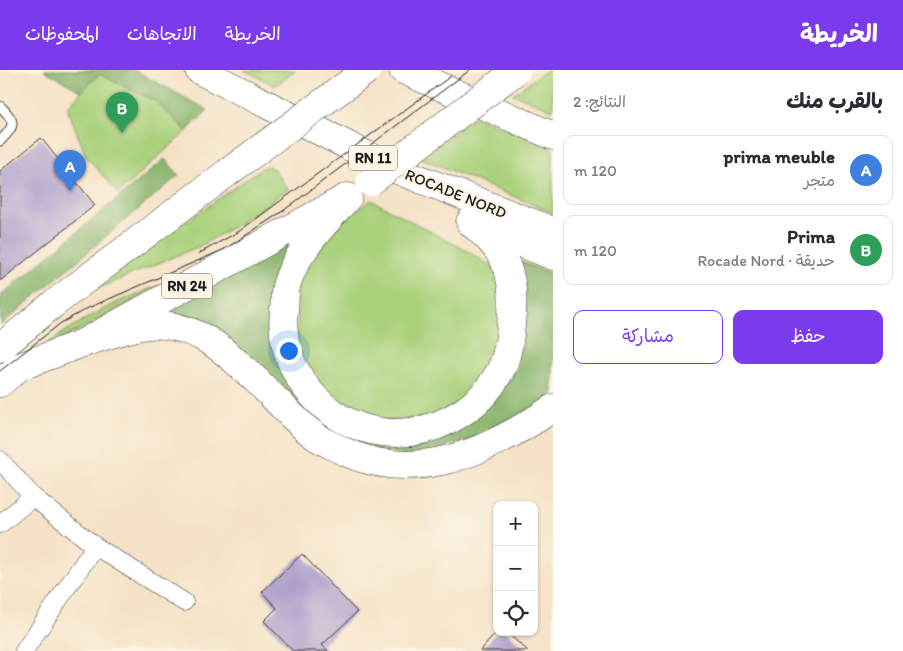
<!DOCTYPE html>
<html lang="ar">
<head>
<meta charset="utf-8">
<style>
  body { margin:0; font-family:Itim,"Playpen Sans Arabic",sans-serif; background:#f2f2f3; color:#2b2b33; direction:rtl }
  .controls { position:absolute; right:15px; bottom:15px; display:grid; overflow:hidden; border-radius:10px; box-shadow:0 1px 4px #0004 }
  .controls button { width:45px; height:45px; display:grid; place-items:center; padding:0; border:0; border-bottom:1px solid #e1e1e2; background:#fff; color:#2b2b33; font:25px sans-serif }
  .you { position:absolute; left:288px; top:280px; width:18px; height:18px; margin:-12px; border:4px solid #fff; border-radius:50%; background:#1a73e8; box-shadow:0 0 0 8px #1a73e833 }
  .badge { display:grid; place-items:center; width:32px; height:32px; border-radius:50%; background:#7c3aed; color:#fff; font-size:16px; font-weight:700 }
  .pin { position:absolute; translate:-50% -41px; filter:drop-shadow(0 1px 2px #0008) }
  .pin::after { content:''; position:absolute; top:26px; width:18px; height:15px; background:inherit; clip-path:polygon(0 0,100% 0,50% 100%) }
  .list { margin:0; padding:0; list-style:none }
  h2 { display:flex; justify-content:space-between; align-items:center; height:65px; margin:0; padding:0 20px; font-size:21px }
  h2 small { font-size:16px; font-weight:400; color:#7c7c81 }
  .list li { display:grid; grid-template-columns:32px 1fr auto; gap:15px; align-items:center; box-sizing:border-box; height:70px; margin:0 10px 10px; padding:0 10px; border:1px solid #e1e1e2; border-radius:10px }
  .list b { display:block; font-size:19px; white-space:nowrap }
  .list p { margin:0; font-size:16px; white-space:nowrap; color:#7c7c81 }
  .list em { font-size:16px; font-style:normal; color:#7c7c81 }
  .actions { display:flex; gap:10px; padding:15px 20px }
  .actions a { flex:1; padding:11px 0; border:1px solid #7c3aed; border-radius:10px; text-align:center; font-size:18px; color:#7c3aed }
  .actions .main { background:#7c3aed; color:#fff }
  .icon { flex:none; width:28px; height:28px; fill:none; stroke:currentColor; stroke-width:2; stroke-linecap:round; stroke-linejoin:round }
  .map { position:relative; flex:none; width:553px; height:581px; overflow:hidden; direction:ltr }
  header { display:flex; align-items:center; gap:30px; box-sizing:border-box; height:70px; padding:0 25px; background:#7c3aed; color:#fff }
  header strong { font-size:24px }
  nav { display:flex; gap:28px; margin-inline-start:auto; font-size:18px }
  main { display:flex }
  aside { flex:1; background:#fff }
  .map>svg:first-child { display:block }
  .green { fill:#aad27d; stroke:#63774c }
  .forest { fill:#87b46c; stroke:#526844 }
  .building { fill:#aa9cca }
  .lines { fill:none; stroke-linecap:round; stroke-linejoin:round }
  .lane-casing { stroke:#3d3a36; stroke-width:11 }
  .street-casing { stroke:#3d3a36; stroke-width:19 }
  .primary-casing { stroke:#3d3a36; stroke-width:29 }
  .highway-casing { stroke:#3d3a36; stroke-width:29 }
  .lane { stroke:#fff; stroke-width:9 }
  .street { stroke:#fff; stroke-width:18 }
  .primary { stroke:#fff; stroke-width:28 }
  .highway { stroke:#fff; stroke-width:28 }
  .tram { stroke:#1c1c1c; stroke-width:1 }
  .primary-bridge-casing { stroke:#3d3a36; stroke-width:29; stroke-linecap:butt }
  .primary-bridge { stroke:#fff; stroke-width:28 }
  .labels { text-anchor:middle; stroke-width:5; stroke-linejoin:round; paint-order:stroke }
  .shield { fill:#fcf5e5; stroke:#5f5d58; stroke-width:1 }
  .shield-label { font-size:15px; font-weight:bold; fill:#1c1c1c }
  .street-label { font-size:16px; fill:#1c1c1c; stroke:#fcf5e5 }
</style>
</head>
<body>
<header>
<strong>الخريطة</strong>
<nav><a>الخريطة</a><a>الاتجاهات</a><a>المحفوظات</a></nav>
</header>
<main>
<aside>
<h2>بالقرب منك<small>النتائج: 2</small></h2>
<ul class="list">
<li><span class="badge" style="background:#3f7fe0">A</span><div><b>prima meuble</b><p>متجر</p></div><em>120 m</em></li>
<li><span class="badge" style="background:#2e9e5b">B</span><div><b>Prima</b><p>حديقة · Rocade Nord</p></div><em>120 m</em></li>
</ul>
<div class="actions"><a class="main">حفظ</a><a>مشاركة</a></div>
</aside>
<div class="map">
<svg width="553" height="581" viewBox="0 0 553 581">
  <rect width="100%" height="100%" fill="#fcf5e5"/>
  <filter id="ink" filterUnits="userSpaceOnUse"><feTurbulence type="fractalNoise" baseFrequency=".02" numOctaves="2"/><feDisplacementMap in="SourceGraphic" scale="10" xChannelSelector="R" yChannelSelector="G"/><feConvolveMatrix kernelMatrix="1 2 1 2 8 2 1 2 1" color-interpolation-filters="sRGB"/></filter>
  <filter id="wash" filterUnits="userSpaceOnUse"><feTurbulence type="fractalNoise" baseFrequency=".0096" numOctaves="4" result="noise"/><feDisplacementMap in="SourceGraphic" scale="20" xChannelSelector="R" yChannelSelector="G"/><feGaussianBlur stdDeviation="1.12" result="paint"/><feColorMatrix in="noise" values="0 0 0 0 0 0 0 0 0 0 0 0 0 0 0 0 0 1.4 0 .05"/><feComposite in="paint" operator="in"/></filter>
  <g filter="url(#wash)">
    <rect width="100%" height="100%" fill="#f5e2c6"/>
    <g class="green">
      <path d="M244 0H296L275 16Z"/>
      <path d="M547 0H553V40L513 24Z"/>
      <path d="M99 4 155 31 187 61 118 123 86 86 67 37Z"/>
      <path d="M476 46 553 79V143L421 88Z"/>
      <path d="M268 96 274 99 288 119 238 154 200 176 82 225 262 98Z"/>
      <path d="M371 130 469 182 494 198 502 212 497 285 470 325 418 355 348 345 297 292 298 208 333 158Z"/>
      <path d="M161 215 26 289C68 257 110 232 161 215Z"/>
    </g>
    <g class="forest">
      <path d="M44 0H134L208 40 187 61 155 31 99 4 82 22Z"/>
      <path d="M165 89 179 105 1 255 0 226Z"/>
      <path d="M313 157 275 248 339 357 484 340 513 189 553 204V328L506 360 402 388 332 368 242 285 140 249Z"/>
    </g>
    <g id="blocks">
      <g class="building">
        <path d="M41 68 95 135 0 211V101Z"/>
        <path d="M302 484 357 542 322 575 328 581H293L264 551 277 538 262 522Z"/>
        <path d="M497 562H506L528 581H480Z"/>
      </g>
    </g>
  </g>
  <g filter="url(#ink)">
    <use href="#blocks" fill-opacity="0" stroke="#3d3a36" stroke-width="1"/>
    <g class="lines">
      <defs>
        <path id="lane" d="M0 36C16 52 16 55 0 71"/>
        <g id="street">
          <path d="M0 390 33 427 95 476 184 532"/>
          <path d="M0 454 33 427"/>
          <path d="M24 581 95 476"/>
        </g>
        <g id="primary">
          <path d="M0 278 52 235 227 103"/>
          <path d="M0 313 19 297 83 273 346 128"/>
        </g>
        <g id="highway">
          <path d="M199 0 392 98 553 161"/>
          <path d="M403 0 553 66"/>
          <path d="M348 127C326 153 297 180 287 213 284 221 285 231 284 240 277 298 323 355 382 362 428 368 478 343 500 301 507 288 510 269 511 254 517 207 507 181 470 152"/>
          <path d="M479 156 553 186"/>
          <path d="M83 273C108 266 138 252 165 255 206 261 227 283 257 311 275 328 292 348 311 363 320 370 331 375 341 380 415 416 490 381 553 338"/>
        </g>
      </defs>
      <use href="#lane" class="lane-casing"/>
      <use href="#street" class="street-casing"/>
      <use href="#primary" class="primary-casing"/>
      <use href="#highway" class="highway-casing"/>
      <use href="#lane" class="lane"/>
      <use href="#street" class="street"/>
      <use href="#primary" class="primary"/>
      <use href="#highway" class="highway"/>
      <g class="tram">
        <path d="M198 184 238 162 451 6"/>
        <path d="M0 301 61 253 88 238 225 179 283 141 470 0"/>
      </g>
      <defs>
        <g id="primary-bridge">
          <path d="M227 103 367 0"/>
          <path d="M370 112 517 0"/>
        </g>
      </defs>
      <use href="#primary-bridge" class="primary-bridge-casing"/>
      <use href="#primary-bridge" class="primary-bridge"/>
    </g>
  </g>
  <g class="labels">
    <g class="shield">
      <rect x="349" y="75.5" width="48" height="25" rx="4"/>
      <rect x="162" y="203.5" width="50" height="25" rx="4"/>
    </g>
    <g class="shield-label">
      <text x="373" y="93">RN 11</text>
      <text x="187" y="221">RN 24</text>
    </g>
    <g class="street-label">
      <text transform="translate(456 123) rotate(22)" y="6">ROCADE NORD</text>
    </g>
  </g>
</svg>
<div class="controls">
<button>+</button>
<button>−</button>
<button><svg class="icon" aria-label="locate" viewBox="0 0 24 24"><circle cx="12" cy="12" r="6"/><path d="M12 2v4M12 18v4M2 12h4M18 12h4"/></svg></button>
</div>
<div class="you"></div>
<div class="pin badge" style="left:70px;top:121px;background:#3f7fe0">A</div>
<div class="pin badge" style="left:122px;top:63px;background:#2e9e5b">B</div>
</div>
</main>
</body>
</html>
